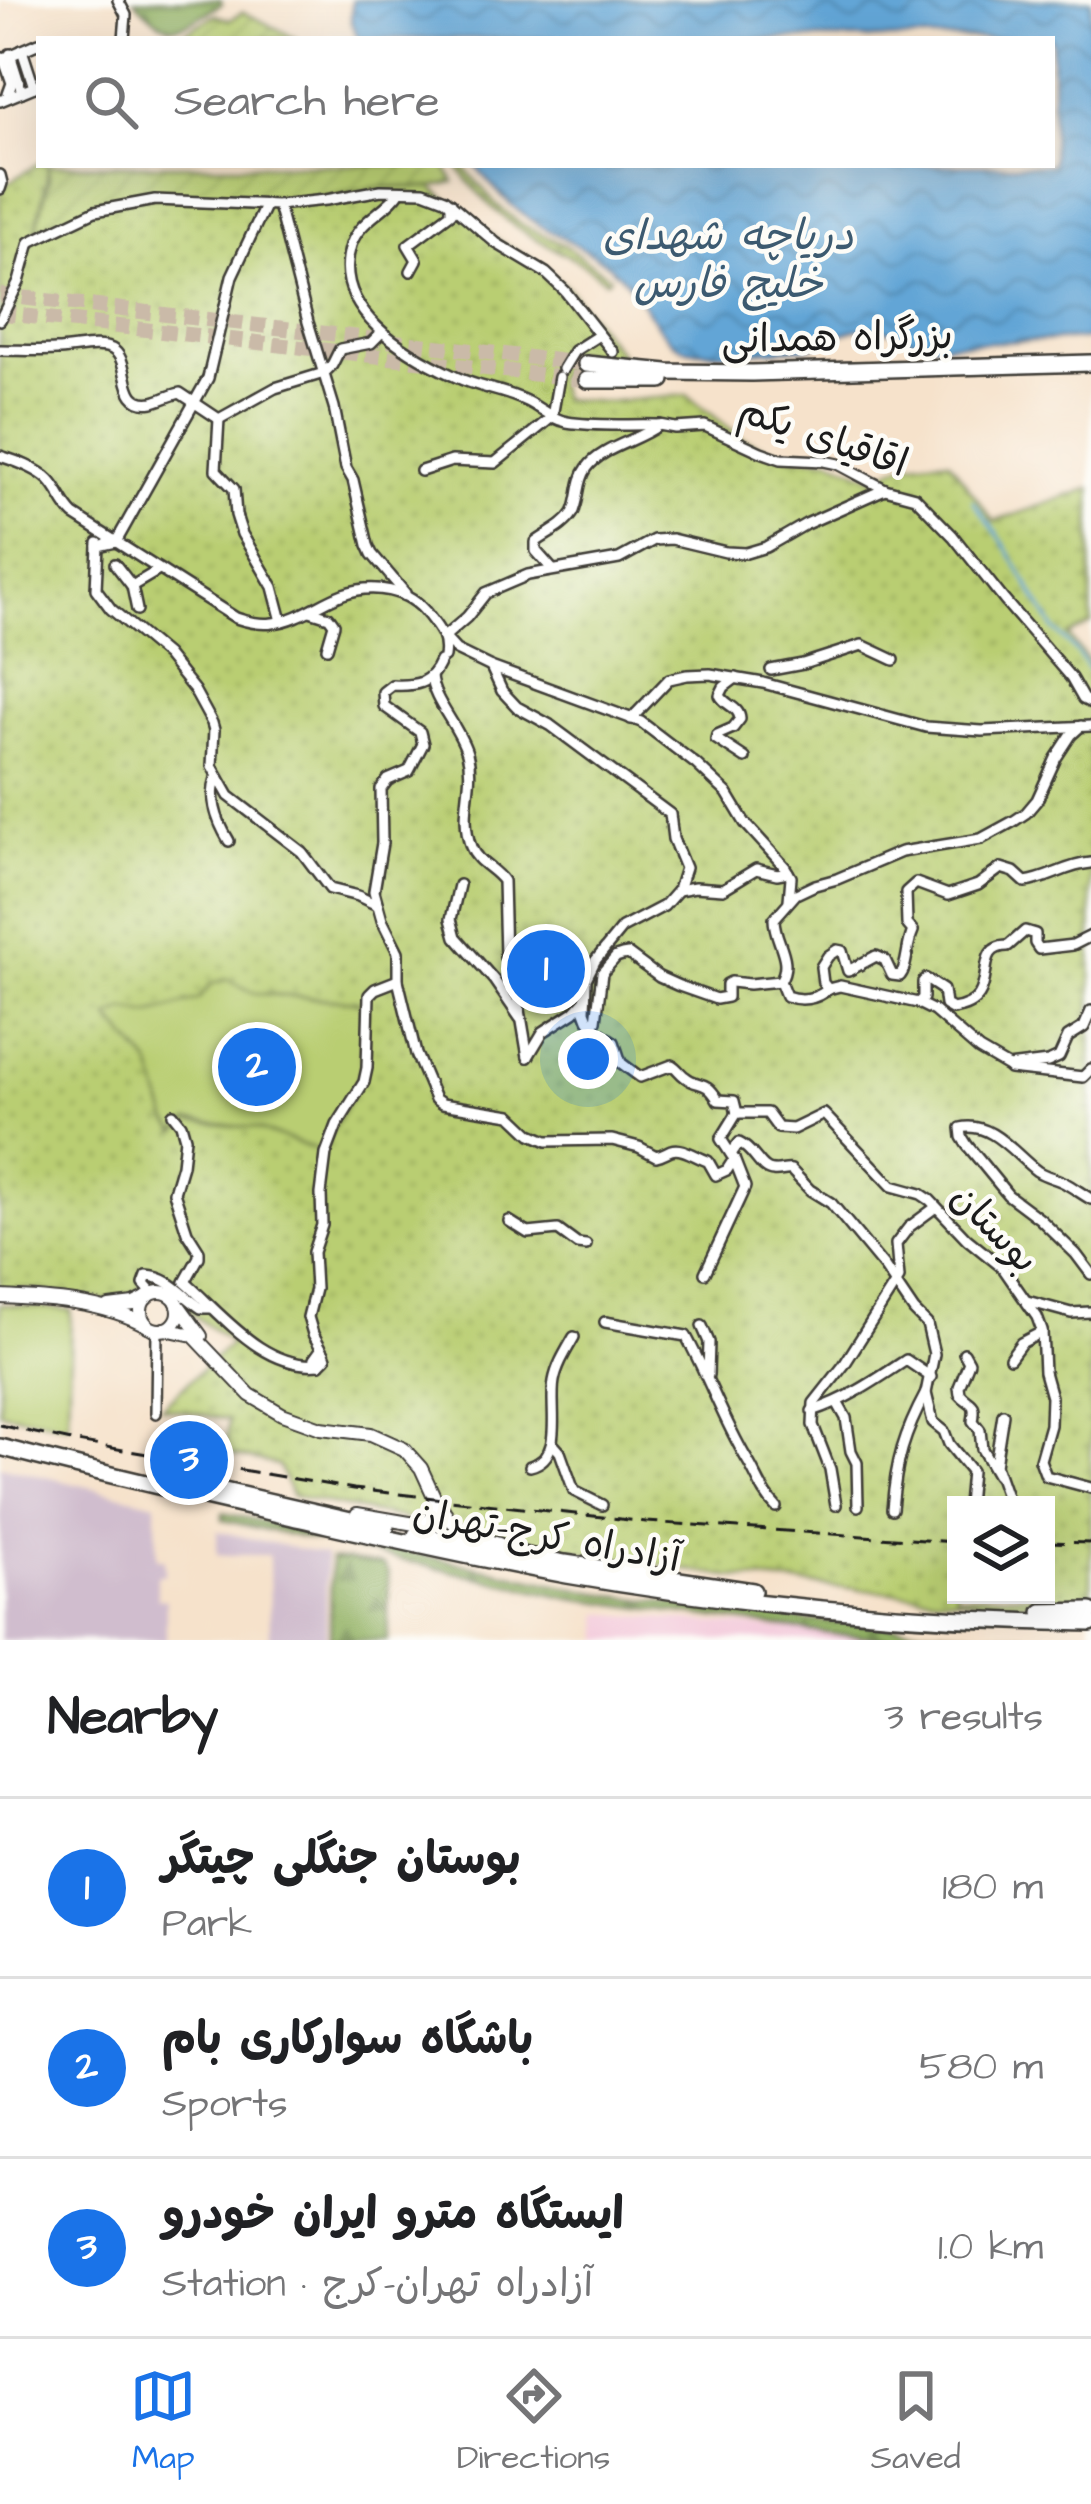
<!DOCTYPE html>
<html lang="en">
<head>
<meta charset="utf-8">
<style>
  body { margin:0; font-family:"Architects Daughter","Playpen Sans Arabic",sans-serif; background:#f6f6f6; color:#202124 }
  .controls { position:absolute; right:36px; bottom:36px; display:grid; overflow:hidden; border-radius:0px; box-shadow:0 12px 48px #0002 }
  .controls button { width:108px; height:108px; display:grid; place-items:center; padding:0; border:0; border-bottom:3px solid #e0e0e0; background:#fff; color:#202124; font:60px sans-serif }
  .you { position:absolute; left:588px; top:1059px; width:42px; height:42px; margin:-30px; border:9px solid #fff; border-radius:50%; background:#1a73e8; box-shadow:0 0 0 18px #1a73e833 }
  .badge { display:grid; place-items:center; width:78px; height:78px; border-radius:50%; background:#1a73e8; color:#fff; font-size:39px; font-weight:700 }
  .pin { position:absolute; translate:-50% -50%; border:6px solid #fff; box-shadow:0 3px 12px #0006 }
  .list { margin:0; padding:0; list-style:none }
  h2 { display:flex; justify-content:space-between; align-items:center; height:156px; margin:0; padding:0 48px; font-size:51px }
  h2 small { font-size:39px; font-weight:400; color:#757577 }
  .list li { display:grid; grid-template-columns:78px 1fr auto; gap:36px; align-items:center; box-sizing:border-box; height:180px; padding:0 48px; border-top:3px solid #e0e0e0 }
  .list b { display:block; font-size:45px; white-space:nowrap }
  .list p { margin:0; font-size:39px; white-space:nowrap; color:#757577 }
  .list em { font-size:39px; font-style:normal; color:#757577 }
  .icon { flex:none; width:66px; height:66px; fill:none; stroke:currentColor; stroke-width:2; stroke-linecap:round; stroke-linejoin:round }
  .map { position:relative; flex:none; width:1091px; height:1640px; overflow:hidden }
  .search { position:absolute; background:#fff; box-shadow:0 12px 48px #0002; left:36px; right:36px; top:36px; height:132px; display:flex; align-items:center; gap:30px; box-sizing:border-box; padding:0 42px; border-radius:0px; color:#757577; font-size:45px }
  .sheet { height:696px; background:#fff }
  nav { display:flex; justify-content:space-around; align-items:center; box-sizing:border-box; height:168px; border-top:3px solid #e0e0e0; background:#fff; font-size:33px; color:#757577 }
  nav a { display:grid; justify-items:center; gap:6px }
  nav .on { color:#1a73e8 }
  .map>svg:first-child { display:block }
  .built { fill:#f4cfde }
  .industrial { fill:#d0bdce }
  .grass { fill:url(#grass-dots); stroke:#6a7547; stroke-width:3; fill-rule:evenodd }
  .forest { fill:url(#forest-firs); stroke:#576640; stroke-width:3 }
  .garden { fill:url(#garden-furrows); stroke:#6a7547; stroke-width:3 }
  .pitch { fill:#b9ce72; stroke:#6a7547; stroke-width:3 }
  .water { fill:url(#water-waves); stroke:#3f6079; stroke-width:3 }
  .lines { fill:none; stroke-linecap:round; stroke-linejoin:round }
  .stream { stroke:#62a5d6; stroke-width:3 }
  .highway-tunnel { stroke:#cabaa8; stroke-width:15; stroke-dasharray:15 8; stroke-linecap:butt }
  .minor-casing { stroke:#3d3a36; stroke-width:14 }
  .major-casing { stroke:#3d3a36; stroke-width:16 }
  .highway-casing { stroke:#3d3a36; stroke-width:20 }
  .minor { stroke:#fff; stroke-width:9 }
  .major { stroke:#fff; stroke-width:12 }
  .highway { stroke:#fff; stroke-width:15 }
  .rail { stroke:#1c1c1c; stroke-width:3; stroke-dasharray:18 9; stroke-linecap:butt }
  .labels { text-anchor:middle; stroke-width:9; stroke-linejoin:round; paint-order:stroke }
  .street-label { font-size:39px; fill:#1c1c1c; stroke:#fdfcf7 }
  .water-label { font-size:42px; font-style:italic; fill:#3c5a70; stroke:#fdfcf7 }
</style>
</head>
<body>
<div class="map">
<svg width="1091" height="1640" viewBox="0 0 1091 1640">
  <defs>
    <pattern id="grass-dots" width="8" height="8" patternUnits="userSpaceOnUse" patternTransform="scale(3)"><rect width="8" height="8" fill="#b9ce72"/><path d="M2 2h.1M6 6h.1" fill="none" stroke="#9eb062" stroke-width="1.8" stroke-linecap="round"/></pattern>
    <pattern id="forest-firs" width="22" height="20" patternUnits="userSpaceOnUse" patternTransform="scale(3)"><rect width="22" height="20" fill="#92b164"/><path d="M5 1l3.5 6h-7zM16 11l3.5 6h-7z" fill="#768f52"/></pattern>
    <pattern id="garden-furrows" width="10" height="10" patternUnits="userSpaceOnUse" patternTransform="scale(3)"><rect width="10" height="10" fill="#b9ce72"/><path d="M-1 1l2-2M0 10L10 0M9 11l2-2" fill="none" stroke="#9eb062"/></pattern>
    <pattern id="water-waves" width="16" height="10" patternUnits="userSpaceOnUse" patternTransform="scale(3)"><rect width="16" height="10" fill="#62a5d6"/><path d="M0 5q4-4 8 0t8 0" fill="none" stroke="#5086ad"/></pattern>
  </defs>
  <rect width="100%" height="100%" fill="#fdfcf7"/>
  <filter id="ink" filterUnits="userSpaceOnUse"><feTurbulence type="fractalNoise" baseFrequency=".00833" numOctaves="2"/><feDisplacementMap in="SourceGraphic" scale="24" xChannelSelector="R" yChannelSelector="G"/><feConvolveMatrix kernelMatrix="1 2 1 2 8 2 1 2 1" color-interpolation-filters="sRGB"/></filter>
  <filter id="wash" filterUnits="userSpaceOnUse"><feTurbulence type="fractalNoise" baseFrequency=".004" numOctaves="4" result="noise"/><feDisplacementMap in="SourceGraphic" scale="48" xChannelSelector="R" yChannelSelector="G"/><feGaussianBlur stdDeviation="2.7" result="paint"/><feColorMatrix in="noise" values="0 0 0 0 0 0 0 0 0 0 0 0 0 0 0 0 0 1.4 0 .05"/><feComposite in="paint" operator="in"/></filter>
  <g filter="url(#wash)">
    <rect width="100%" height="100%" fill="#f6e2cb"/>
    <path class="built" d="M600 1613 907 1640H601Z"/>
    <g class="industrial">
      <path d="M0 1466 156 1503 157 1558 164 1559 165 1574 157 1575V1599L166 1600V1640H0Z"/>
      <path d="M217 1531 326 1555V1640H270L269 1555H217Z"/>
    </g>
    <g class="grass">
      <path d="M39 163 48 165C49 187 37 208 37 229L97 205 156 194 187 197 287 200 379 187H432L497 240 541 265 569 289 621 355 618 361 570 351 556 379 561 399 605 402 687 395 743 439 792 457 829 458 877 479C895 462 925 459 949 460L994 522 1091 488V624L1068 636 1091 665V1603L998 1602 729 1577 478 1534 292 1496 278 1465 225 1453 229 1420 161 1407 231 1343 141 1275 140 1290 109 1301 24 1289 0 1290V194L8 183ZM956 1505H1046V1595H956Z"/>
      <path d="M456 165H462L496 204 519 223 566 246 610 277 606 281C578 257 545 246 515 226 491 209 474 189 456 165Z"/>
    </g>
    <g class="forest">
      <path d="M134 0H221L222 4C175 30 174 41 134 0Z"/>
      <path d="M223 1513 608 1595 803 1620 1031 1637 1032 1640H920L833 1634 571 1598 223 1520Z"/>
      <path d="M331 1559 384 1565 388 1573V1640H330Z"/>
    </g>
    <g class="garden">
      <path d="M243 12 298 39H187L186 32 215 15 230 20Z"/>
      <path d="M48 165H445L454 182 432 187H379L310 199 287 200 187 197 156 194 97 205 36 230 49 179Z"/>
    </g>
    <g class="pitch">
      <path d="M227 979 254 993 355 1001 363 1005 362 1068 357 1086 321 1151 254 1128 189 1121 177 1132 168 1121 151 1065 109 1017 125 1010 150 1014 199 999 211 984Z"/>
      <path d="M0 1304 71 1310 68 1425 0 1412Z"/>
    </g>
    <path class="water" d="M352 0H1091V339L934 344C911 342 892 327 869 327 847 327 828 345 806 348 775 349 712 357 684 348 660 340 642 296 623 278 600 255 572 243 544 228 515 212 494 190 475 165H1052V39H359L351 23Z"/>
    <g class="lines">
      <path class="stream" d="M973 501 1003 542 1054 629 1076 652 1091 673"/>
    </g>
  </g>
  <g filter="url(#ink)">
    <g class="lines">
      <g class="highway-tunnel">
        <path d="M0 295 586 364"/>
        <path d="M0 313 587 380"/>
      </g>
      <defs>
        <g id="minor">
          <path d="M118 0 126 15 124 39"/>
          <path d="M22 50 34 87"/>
          <path d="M10 54 22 92"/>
          <path d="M3 57 12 83 8 94"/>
          <path d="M0 60 39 43"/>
          <path d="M0 101 39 85"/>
          <path d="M0 175 2 183 0 189"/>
          <path d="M400 191C386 212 360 219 351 245 330 311 407 354 456 377 479 388 504 390 526 401 541 408 551 419 567 422 597 427 629 424 659 425L675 428 705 426 761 452 781 459 824 461 838 464 885 489 915 497 953 536 1004 600 1071 678 1083 699 1091 703"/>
          <path d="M278 205 308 322 334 407 346 468 353 480 368 545 372 554 405 593"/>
          <path d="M411 271 417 260 408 245 451 213V203"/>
          <path d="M0 320 19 282 30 242 95 211 155 200 278 205 326 200 381 190 424 191 445 199 496 243 546 273 565 291 613 352"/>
          <path d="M0 350C19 350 38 351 56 350 72 350 98 342 112 349 133 360 117 408 153 402 162 400 170 395 180 393L219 419 275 388 324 373 332 365 340 349 371 343 381 333"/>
          <path d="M563 369 574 351 599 335"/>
          <path d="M219 419 216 470 234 489 236 515 242 534 273 587 282 621"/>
          <path d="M0 456C16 461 37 468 49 480 59 490 63 505 74 515L236 618C248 622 261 625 273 623 299 620 319 603 343 594 373 583 409 589 428 615 439 629 447 638 444 657"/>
          <path d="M421 471 452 461 495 463 552 417 559 377"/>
          <path d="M98 543V546L116 542 208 378 232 276 266 204"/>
          <path d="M98 546 96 589 111 609 166 655 194 690 212 723 214 730 212 766 229 796 302 852 330 889 358 896 377 905"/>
          <path d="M115 564 132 586 137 610"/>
          <path d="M552 569 536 551V542C548 533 564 527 573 513 580 500 577 481 587 468 602 447 638 441 659 425"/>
          <path d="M132 586 159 570"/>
          <path d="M310 611 329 617 334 624 327 648"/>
          <path d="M440 661C430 685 415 686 392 685L383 692 384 706 420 732 423 744 409 771 388 780 381 789 382 843 374 891 382 920 398 952V980L416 1054 435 1099 442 1104 511 1115 531 1134 547 1141 612 1140 639 1147 656 1156C662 1155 666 1152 671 1150 682 1146 697 1158 708 1161L716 1175 727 1170 734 1159 721 1139 737 1113 734 1101 718 1100C704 1077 699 1089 684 1076 680 1073 677 1068 672 1065L640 1077 621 1063 614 1042 597 1031 588 1019 585 1011 586 979 595 961 622 928 664 906 678 890 685 868 673 839 670 814 550 725 517 707 502 691 491 667 641 722 696 764 727 793 745 823 785 867 791 877 789 900"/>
          <path d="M491 667 456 650 444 637 467 617 486 593 528 575 619 559 654 540 672 539 726 552 746 553 766 547 806 524 885 489"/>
          <path d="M771 670 803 664 862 645 894 660"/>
          <path d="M431 676C432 700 459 726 467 753 476 784 458 812 471 847 477 863 494 868 503 881L505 957 518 998 528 1057"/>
          <path d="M736 678 724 687 720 695C725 706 739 706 740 719L733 728 717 735 716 739 745 758"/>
          <path d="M631 719 669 679 687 675 710 674 763 683 926 727 982 731 1091 726"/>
          <path d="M216 778C209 799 218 823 229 841"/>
          <path d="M459 885 451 919 456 937 494 980 520 1018"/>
          <path d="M678 890 695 887 723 889 756 869 777 874 788 872"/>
          <path d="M780 981 786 996C800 1001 816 1000 828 989L823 983 821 967 828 956 837 950 842 951 848 971 876 956 885 960 892 975 900 976C908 966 906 946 913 931L907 924 906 892 916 883 948 895 978 885 1001 868 1014 872 1025 882C1049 879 1066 865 1091 863"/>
          <path d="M828 989 840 986 918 1003 934 1011 979 1050 1008 1067 1048 1062 1059 1057 1068 1037 1084 1027 1091 1011"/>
          <path d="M918 1003 923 998V982L926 979 943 990 945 1005 952 1009C1007 1002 967 946 1008 946L1025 931 1035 934V943L1039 949 1073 945 1091 936"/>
          <path d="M592 1026 596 1021 602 973 616 957 622 955 628 954 659 977 679 986 716 999 727 997V984L731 982 749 984 780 981C794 959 774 941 774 919L796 894 815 885 837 879 901 852 981 839 1014 821 1026 813 1037 800 1056 758 1071 735 1081 726"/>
          <path d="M528 1057 543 1032 574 1012 585 1000"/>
          <path d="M1010 1069 1083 1077 1091 1069"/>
          <path d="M737 1113H767L778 1128 793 1129 824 1114 892 1186 921 1194 930 1200 967 1239 1003 1268 1037 1317 1042 1331 1044 1372 1051 1397 1050 1425 1040 1460 1046 1476 1091 1488"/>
          <path d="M173 1114 181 1124 185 1138 182 1165 174 1192 187 1232 199 1251V1257L185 1282C222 1314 264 1370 320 1364"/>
          <path d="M731 1154 739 1143C755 1150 760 1171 773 1171 779 1172 785 1169 791 1170L810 1190 831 1203 885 1268 914 1311 927 1324 934 1354 926 1393 933 1422 944 1431 949 1444 971 1471 968 1505"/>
          <path d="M1091 1199C1082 1194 1074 1188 1065 1183 1056 1178 1046 1177 1037 1171 1015 1155 992 1121 961 1128L962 1137 967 1145 1008 1195 1040 1219 1076 1254 1091 1274"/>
          <path d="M509 1221 528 1233 558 1230 577 1244 586 1245"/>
          <path d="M705 1273 745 1187 734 1159"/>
          <path d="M153 1294 144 1284 147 1276C170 1277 183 1296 201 1308H211"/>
          <path d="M1027 1301 1071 1313 1091 1312"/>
          <path d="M605 1322 686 1336C708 1376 723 1419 746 1458 757 1475 761 1492 776 1507"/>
          <path d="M702 1326 709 1342 708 1375"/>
          <path d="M319 1352 324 1353 326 1358 320 1364 314 1359Z"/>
          <path d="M324 1353 313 1334 308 1317 315 1289 313 1252 322 1225 321 1194 326 1154 337 1125 364 1082 367 1068 369 995 375 989 398 980"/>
          <path d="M964 1353 969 1362 959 1387 960 1394C970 1406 977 1400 973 1421L980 1430 982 1449 997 1475"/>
          <path d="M1010 1358 1021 1343 1042 1332"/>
          <path d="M837 1402 846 1418 851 1451 857 1463 858 1506"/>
          <path d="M812 1411C847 1400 876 1380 906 1360L931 1377"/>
          <path d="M156 1413 157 1330"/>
          <path d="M1003 1414 995 1465 1009 1505"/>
          <path d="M552 1443 560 1452 574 1491 602 1505"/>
          <path d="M530 1466C565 1458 549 1408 554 1381 557 1365 566 1351 574 1337"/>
          <path d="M836 1505 830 1469 813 1425 814 1403 844 1365 899 1278 896 1244 909 1227 936 1207"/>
          <path d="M892 1509C896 1461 904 1434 926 1393"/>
        </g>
        <g id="major">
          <circle cx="160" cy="1311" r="19"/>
          <path d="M0 1297C49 1299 105 1302 148 1326"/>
          <path d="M177 1303 201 1336"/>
          <path d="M109 1307 134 1304 148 1297"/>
          <path d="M165 1329 193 1335 250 1395 282 1414 321 1428 371 1434 404 1449 421 1468 437 1503 433 1518 421 1525 357 1514"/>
          <path d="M440 1503C451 1529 472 1537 499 1544"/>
        </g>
        <g id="highway">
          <path d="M586 364 667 372 752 373 1091 363"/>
          <path d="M587 380H662"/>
          <path d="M0 1447C94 1472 188 1493 283 1515 377 1536 471 1558 567 1575 740 1605 916 1621 1091 1623"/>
          <path d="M158 1476 386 1528"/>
          <path d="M416 1535 565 1563 753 1591"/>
          <path d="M1042 1612 1091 1611"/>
        </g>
      </defs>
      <use href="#minor" class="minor-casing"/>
      <use href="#major" class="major-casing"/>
      <use href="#highway" class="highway-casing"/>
      <use href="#minor" class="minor"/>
      <use href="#major" class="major"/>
      <use href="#highway" class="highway"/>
      <g class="rail">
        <path d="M0 1425 71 1441 354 1489 646 1522 956 1542"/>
        <path d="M1046 1542 1091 1543"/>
      </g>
    </g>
  </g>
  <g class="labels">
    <g class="street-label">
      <text transform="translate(837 336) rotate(-1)" y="14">بزرگراه همدانی</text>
      <text transform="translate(824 435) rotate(19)" y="14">اقاقیای یکم</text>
      <text transform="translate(996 1227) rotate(46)" y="14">بوستان</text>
      <text transform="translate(547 1534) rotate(10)" y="14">آزادراه کرج-تهران</text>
    </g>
    <g class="water-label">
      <text x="728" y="249">دریاچه شهدای<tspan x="728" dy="48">خلیج فارس</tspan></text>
    </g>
  </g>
</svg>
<div class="controls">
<button><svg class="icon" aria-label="layers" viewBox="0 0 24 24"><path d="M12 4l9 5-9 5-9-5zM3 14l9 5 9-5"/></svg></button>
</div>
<div class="you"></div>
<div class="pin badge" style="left:546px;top:969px">1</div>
<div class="pin badge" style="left:257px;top:1067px">2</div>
<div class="pin badge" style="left:189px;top:1460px">3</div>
<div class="search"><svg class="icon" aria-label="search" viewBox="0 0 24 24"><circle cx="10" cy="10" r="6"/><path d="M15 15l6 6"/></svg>Search here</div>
</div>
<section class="sheet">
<h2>Nearby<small>3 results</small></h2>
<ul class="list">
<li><span class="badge">1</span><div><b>بوستان جنگلی چیتگر</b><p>Park</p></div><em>180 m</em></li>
<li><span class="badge">2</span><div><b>باشگاه سوارکاری بام</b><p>Sports</p></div><em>580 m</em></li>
<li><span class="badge">3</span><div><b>ایستگاه مترو ایران خودرو</b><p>Station · آزادراه تهران-کرج</p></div><em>1.0 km</em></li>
</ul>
</section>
<nav>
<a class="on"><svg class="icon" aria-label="map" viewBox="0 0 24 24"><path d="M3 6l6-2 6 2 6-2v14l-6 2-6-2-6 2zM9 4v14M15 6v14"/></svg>Map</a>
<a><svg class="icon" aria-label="directions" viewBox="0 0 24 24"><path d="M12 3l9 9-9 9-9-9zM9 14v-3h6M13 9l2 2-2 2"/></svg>Directions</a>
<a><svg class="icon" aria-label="saved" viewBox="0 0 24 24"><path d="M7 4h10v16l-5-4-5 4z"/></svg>Saved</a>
</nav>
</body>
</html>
